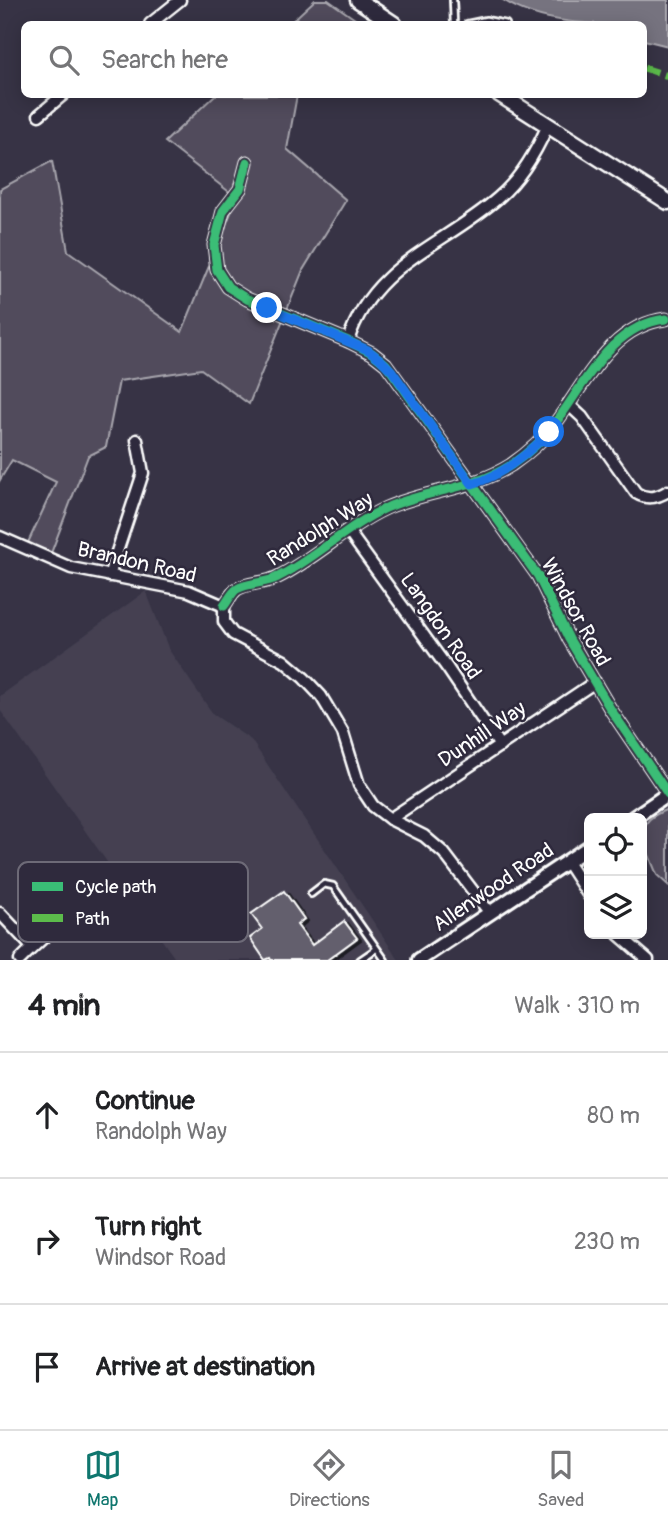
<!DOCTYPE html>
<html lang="en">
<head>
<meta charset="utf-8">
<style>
  body { margin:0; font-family:Pangolin,sans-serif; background:#f6f6f6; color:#202124 }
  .controls { position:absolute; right:21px; bottom:21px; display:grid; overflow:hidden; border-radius:10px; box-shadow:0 4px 18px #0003 }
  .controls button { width:63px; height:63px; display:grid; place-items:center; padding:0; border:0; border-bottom:2px solid #e0e0e0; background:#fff; color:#202124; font:35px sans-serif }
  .stop { position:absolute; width:21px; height:21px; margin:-16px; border:5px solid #1a73e8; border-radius:50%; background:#fff }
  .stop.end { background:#1a73e8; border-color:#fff; box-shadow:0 2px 7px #0008 }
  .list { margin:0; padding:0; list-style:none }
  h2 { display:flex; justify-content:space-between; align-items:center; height:91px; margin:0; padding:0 28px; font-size:30px }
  h2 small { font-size:23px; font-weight:400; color:#757577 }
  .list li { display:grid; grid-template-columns:46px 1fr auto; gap:21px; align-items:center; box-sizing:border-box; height:126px; padding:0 28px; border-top:2px solid #e0e0e0 }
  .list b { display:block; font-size:26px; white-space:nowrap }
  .list p { margin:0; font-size:23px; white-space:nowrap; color:#757577 }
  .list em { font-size:23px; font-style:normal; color:#757577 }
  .icon { flex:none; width:38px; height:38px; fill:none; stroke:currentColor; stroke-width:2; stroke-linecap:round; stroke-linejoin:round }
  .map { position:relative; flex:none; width:668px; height:960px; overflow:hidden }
  .search { position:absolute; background:#fff; box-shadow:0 4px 18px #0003; left:21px; right:21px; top:21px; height:77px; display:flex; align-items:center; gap:18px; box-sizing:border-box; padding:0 24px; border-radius:10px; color:#757577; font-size:26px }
  .sheet { height:469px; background:#fff }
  nav { display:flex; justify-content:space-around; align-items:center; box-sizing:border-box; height:98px; border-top:2px solid #e0e0e0; background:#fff; font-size:19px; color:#757577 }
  nav a { display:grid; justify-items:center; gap:4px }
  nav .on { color:#0f766e }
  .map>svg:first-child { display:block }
  .built { fill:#444051 }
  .green { fill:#514c5c; stroke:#a8a6ae; stroke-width:2 }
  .water { fill:#76737f; stroke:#adabb2; stroke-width:2 }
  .building { fill:#635f6d; stroke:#fff; stroke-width:2; filter:url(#shadow) }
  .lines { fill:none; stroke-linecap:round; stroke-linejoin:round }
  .service-casing { stroke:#fff; stroke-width:10 }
  .minor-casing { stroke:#fff; stroke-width:15 }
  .tertiary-casing { stroke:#fff; stroke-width:18 }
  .secondary-casing { stroke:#fff; stroke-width:19 }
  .service { stroke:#2f2a3d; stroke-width:4.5 }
  .minor { stroke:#2f2a3d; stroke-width:10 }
  .tertiary { stroke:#2f2a3d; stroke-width:12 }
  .secondary { stroke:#2f2a3d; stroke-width:14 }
  .quiet { stroke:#5cbc4b; stroke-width:7; stroke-dasharray:14 7; stroke-linecap:butt }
  .cycleway-casing { stroke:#2f2a3d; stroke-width:13 }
  .cycleway { stroke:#3abd76; stroke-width:9 }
  .route { stroke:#1a73e8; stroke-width:9 }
  .labels { text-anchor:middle; stroke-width:5; stroke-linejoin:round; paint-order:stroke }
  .street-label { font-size:21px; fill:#fff; stroke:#2f2a3d }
  .key { fill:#2f2a3d; stroke:#6d6a77; stroke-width:2 }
  .key-label { font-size:19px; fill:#fff }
</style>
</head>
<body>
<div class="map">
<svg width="668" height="960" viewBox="0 0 668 960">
  <defs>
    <filter id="shadow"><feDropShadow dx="4" dy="2" stdDeviation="0" flood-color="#0009"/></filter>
  </defs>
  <rect width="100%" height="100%" fill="#373345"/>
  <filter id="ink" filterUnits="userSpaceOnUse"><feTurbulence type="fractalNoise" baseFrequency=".0143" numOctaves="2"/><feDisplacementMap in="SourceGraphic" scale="14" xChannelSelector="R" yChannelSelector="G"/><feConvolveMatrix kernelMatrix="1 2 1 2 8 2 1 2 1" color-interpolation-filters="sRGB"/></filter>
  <g filter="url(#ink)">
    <path class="built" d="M146 591 169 650 213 714 251 740 399 960H176L0 710V696Z"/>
    <g class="green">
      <path d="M315 0H328L362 24H289Z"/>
      <path d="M215 95H297L287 149 346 200 303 270 249 404 201 369 119 381 106 447 88 456 48 561 25 549 56 482 12 460 0 480V189L52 161 68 251 182 332 237 198 165 142Z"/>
      <path d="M668 809V885L657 875 642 838C643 820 653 815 668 809Z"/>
    </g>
    <path class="water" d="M503 0H668V46L644 40V24C597 24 544 26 503 0Z"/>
    <path class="building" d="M284 891 304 919 297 925 312 945 344 921 357 938 327 960H271L270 958 265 960 250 938 262 929 251 914Z"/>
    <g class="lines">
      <defs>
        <g id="service">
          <path d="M453 0 454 24"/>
          <path d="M467 24 486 20 506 24"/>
          <path d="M311 894 324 884 333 886 385 960"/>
          <path d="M360 960 376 949"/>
        </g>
        <g id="minor">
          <path d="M150 24 180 0"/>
          <path d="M39 115 64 94"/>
          <path d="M247 162 240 189 223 211 214 245 217 270 228 287 247 299 348 341 372 353 386 364 538 576 569 639 611 710 668 794"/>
          <path d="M348 341C372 264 443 246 498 198 519 180 536 152 547 127"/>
          <path d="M568 404 582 417 636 493C647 500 657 498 668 491"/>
          <path d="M348 531 448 669 500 746"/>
          <path d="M0 537 71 568 189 591 224 606"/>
          <path d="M109 576 143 473 137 440"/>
          <path d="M224 606C228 601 232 592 237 589 248 582 266 584 278 577 316 558 347 526 386 508 427 490 472 490 511 465 527 454 542 441 554 425 584 386 610 325 666 319"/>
          <path d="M224 606V622L233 634 284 661 304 678 321 696 343 733 359 785 373 806 390 819 424 836 444 853 489 912"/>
          <path d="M390 819 595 682"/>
          <path d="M567 862 589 896"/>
          <path d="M0 913 32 947"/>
          <path d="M618 934 648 960"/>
          <path d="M20 960C39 939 88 903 93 878"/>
        </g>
        <g id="tertiary">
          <path d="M633 818 668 794"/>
          <path d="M419 960 589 847"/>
        </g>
        <g id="secondary">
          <path d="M358 0 394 24"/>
          <path d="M499 94 668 202"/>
        </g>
      </defs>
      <use href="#service" class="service-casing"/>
      <use href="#minor" class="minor-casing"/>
      <use href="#tertiary" class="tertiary-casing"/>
      <use href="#secondary" class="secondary-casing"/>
      <use href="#service" class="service"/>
      <use href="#minor" class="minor"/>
      <use href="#tertiary" class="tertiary"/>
      <use href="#secondary" class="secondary"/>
      <path class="quiet" d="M644 68 668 76"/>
      <defs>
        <g id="cycleway">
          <path d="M247 162 240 189 223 211 214 245 217 270 228 287 247 299 348 341 372 353 386 364 538 576 569 639 611 710 668 794"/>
          <path d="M224 606C228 601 232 592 237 589 248 582 266 584 278 577 316 558 347 526 386 508 427 490 472 490 511 465 527 454 542 441 554 425 584 386 610 325 666 319"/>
        </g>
      </defs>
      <use href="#cycleway" class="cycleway-casing"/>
      <use href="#cycleway" class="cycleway"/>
    </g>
  </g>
  <g class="lines" filter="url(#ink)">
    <path class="route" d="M267 308 368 350 380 359 392 371 472 484C502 476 528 454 549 432"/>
  </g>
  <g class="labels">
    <g class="street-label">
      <text transform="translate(320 529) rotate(-32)" y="7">Randolph Way</text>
      <text transform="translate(137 562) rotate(13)" y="7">Brandon Road</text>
      <text transform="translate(576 612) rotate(61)" y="7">Windsor Road</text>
      <text transform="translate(441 626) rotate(55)" y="7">Langdon Road</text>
      <text transform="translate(482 734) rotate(-34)" y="7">Dunhill Way</text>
      <text transform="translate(493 887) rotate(-34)" y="7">Allenwood Road</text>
    </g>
  </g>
  <rect x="18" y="862" width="230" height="80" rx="10" class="key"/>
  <rect x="32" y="882" width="31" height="9" fill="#3abd76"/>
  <rect x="32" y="914" width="31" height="8" fill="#5cbc4b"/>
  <g class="key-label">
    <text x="75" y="893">Cycle path</text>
    <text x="75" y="925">Path</text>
  </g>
</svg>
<div class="controls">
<button><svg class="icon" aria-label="locate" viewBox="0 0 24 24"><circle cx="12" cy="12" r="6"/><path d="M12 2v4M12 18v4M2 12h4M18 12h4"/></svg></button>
<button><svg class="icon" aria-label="layers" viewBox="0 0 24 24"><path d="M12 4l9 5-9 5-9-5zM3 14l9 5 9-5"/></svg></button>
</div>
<div class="stop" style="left:549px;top:432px"></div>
<div class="stop end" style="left:267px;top:308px"></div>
<div class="search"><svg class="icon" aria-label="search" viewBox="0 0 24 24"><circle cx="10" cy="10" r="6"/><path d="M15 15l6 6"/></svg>Search here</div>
</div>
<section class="sheet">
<h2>4 min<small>Walk · 310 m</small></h2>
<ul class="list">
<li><svg class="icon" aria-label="ahead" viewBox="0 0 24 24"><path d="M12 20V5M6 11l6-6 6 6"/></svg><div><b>Continue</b><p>Randolph Way</p></div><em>80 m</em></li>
<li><svg class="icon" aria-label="right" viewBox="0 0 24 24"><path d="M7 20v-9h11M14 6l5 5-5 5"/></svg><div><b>Turn right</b><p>Windsor Road</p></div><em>230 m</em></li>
<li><svg class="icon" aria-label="arrive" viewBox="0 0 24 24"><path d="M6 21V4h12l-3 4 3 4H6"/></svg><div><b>Arrive at destination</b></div></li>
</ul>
</section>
<nav>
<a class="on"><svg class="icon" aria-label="map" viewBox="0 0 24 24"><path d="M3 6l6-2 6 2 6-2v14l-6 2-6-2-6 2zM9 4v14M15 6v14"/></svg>Map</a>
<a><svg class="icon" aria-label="directions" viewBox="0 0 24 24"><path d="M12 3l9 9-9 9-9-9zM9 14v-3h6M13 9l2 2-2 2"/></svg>Directions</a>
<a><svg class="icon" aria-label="saved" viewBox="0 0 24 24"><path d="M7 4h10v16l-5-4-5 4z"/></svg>Saved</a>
</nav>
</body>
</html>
